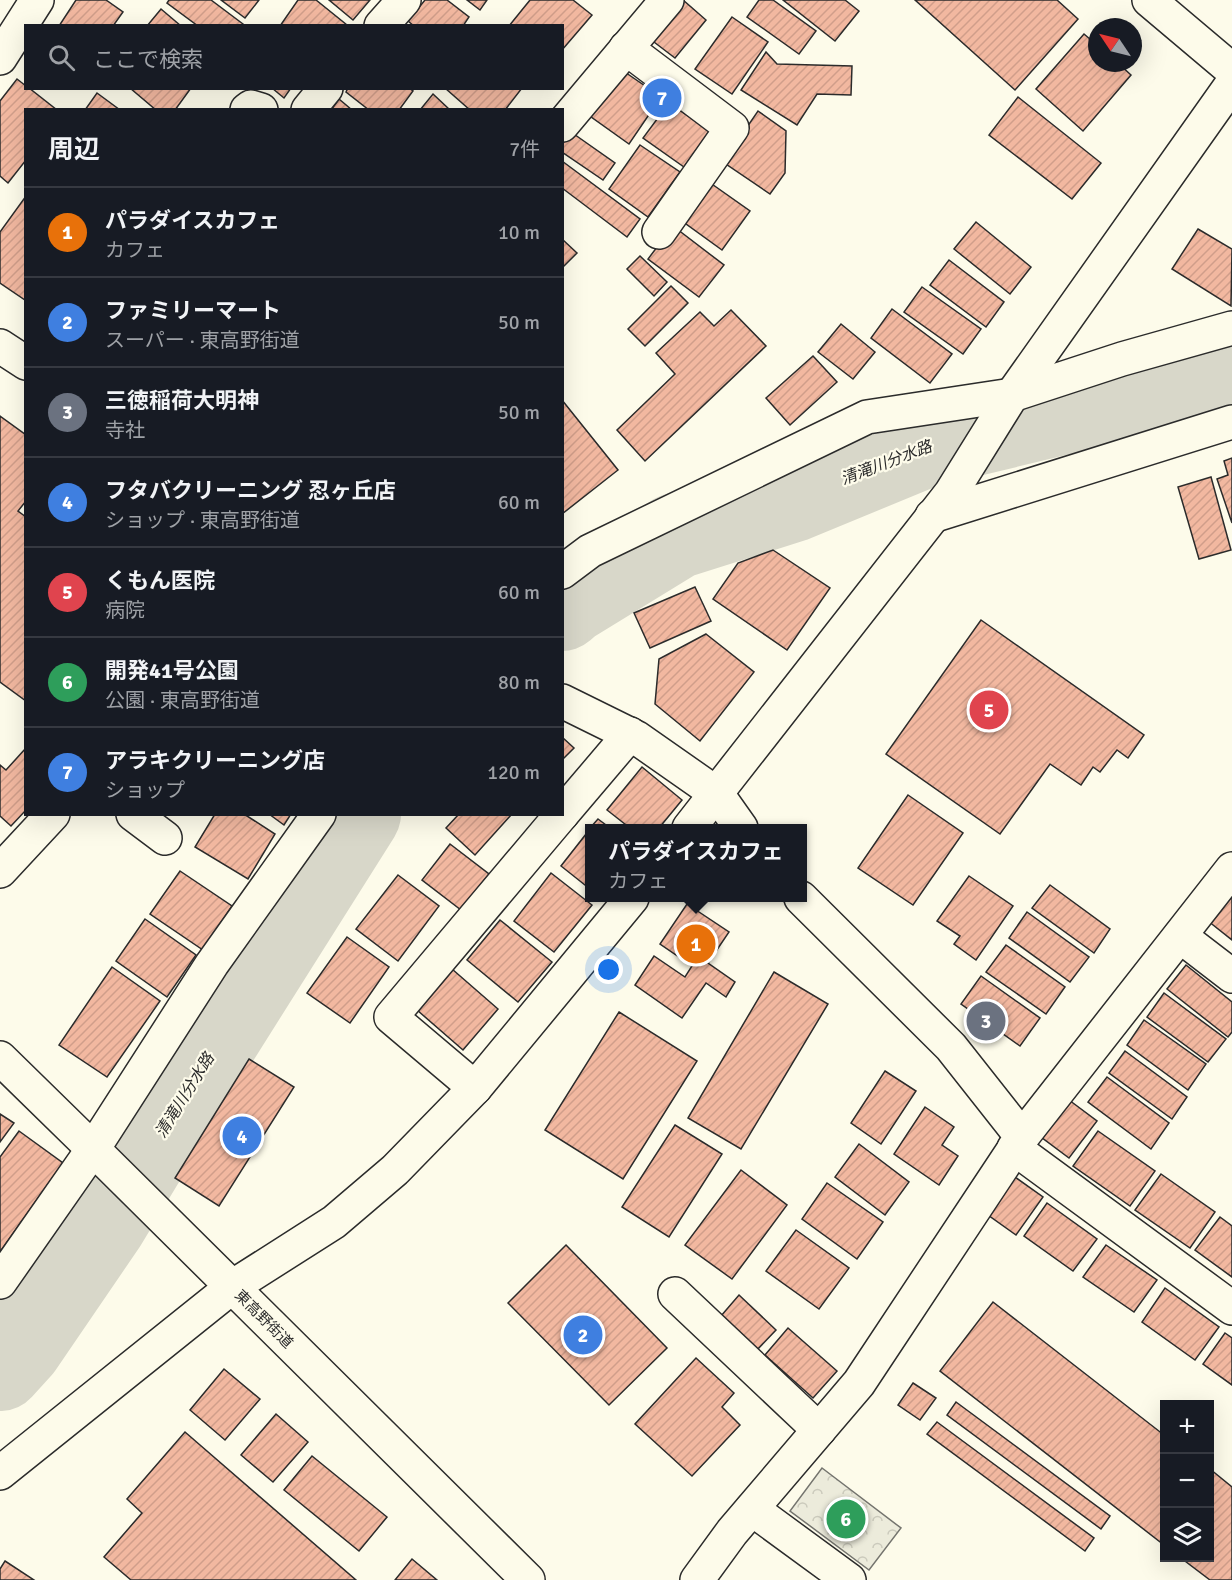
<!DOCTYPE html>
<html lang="ja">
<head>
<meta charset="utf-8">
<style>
  body { margin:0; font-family:Signika,"Noto Sans JP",sans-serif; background:#242831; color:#f1f3f6 }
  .controls { position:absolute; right:18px; bottom:18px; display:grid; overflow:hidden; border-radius:0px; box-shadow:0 6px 24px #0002 }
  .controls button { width:54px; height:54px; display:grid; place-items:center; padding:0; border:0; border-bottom:2px solid #363941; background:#171b24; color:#f1f3f6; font:30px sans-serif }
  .compass { position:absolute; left:1088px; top:18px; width:54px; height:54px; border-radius:50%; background:#171b24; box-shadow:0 6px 24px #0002; rotate:305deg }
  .you { position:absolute; left:609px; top:970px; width:21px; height:21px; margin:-15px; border:4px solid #fff; border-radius:50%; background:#1a73e8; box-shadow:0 0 0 9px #1a73e833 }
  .badge { display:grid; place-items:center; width:39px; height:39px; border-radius:50%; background:#c62828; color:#fff; font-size:20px; font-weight:700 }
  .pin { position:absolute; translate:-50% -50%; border:3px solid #fff; box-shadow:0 2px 6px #0006 }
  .popup { position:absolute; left:585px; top:824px; width:222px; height:78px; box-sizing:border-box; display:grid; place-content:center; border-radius:0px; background:#171b24; filter:drop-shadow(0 2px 4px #0005); font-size:20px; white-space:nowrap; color:#9ea1a6 }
  .popup b { font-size:22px; color:#f1f3f6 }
  .popup::after { content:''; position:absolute; left:50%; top:100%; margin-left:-12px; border:12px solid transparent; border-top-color:#171b24 }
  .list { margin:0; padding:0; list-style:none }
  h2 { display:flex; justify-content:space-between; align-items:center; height:78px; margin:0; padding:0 24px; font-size:26px }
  h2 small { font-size:20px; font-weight:400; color:#9ea1a6 }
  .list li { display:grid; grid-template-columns:39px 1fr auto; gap:18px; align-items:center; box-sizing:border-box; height:90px; padding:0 24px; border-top:2px solid #363941 }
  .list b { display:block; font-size:22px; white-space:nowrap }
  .list p { margin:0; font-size:20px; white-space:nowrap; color:#9ea1a6 }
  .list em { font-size:20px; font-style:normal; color:#9ea1a6 }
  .icon { flex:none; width:33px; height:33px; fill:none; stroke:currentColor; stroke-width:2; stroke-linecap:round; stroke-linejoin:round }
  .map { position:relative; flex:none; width:1232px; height:1580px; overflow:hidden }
  .search { position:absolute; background:#171b24; box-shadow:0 6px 24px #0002; left:24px; top:24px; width:540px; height:66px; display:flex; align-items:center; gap:15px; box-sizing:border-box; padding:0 21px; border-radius:0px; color:#9ea1a6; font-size:22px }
  .panel { position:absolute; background:#171b24; box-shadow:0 6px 24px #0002; left:24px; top:108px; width:540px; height:708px; border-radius:0px }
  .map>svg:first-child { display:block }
  .forest { fill:url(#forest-crowns); stroke:#74746e; stroke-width:1.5 }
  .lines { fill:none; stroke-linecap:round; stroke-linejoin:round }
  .river { stroke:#d8d7c9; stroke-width:86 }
  .building { fill:url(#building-hatch); stroke:#2b2b2b; stroke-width:1.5 }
  .minor-casing { stroke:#2b2b2b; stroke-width:36 }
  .major-casing { stroke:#2b2b2b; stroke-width:36 }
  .minor { stroke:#fdfbea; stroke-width:33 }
  .major { stroke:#fdfbea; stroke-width:33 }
  .labels { text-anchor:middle; stroke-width:4.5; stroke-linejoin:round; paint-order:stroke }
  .street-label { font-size:15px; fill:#2b2b2b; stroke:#fdfbea }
  .water-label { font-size:16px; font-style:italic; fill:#2b2b2b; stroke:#fdfbea }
</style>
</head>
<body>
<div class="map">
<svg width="1232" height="1580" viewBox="0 0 1232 1580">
  <defs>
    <pattern id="forest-crowns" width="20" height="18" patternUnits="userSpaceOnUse" patternTransform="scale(1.5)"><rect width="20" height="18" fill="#ecebdb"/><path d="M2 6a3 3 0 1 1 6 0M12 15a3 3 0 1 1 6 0" fill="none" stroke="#cbcabc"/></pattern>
    <pattern id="building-hatch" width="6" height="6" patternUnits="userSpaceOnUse" patternTransform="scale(1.5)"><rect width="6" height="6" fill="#f2b8a0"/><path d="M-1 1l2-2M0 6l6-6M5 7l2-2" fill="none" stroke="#d09e8a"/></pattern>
  </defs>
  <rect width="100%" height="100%" fill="#fdfbea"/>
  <path class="forest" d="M822 1468 901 1528 869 1570 790 1511Z"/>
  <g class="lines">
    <g class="river">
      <path d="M562 608 570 601 676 536 793 499 924 445 1232 371"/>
      <path d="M0 1368 20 1346 104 1223 199 1066 358 814"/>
    </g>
  </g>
  <g class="building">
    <path d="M76 0H106L123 12 113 26H59Z"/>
    <path d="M169 0H211L243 24 241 26H198L167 3Z"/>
    <path d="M221 0H259L245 18Z"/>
    <path d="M298 0H316L347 25 280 26Z"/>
    <path d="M329 0H370L353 20Z"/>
    <path d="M425 0H447L469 17 463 26H414L408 21Z"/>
    <path d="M467 0H487L480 10Z"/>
    <path d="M530 0H573L592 15 562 50V26H509Z"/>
    <path d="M683 0 706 20 675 58 650 39Z"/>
    <path d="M759 0H773L816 31 799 54 747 17Z"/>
    <path d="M783 0H845L859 11 835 41Z"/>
    <path d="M915 0H1057L1078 19 1015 90Z"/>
    <path d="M161 9 181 26H147Z"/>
    <path d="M732 17 768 42 732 94 695 69Z"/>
    <path d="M1084 34 1097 45V63H1118L1131 75 1083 131 1036 89Z"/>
    <path d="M766 52 777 64 852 66 851 95 817 94 797 125 741 90Z"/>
    <path d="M619 68 661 97 629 144 587 114Z"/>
    <path d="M17 79 26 86V88H29L57 110H26V160L8 183 0 176V101Z"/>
    <path d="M130 88H191L175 110H156Z"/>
    <path d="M272 88H291L284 98Z"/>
    <path d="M348 88H409L413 91 399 110H369L346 92Z"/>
    <path d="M445 88H522L505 110H470Z"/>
    <path d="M97 93 120 110H85Z"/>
    <path d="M433 94 450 110H420Z"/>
    <path d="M1018 97 1101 163 1072 199 989 135Z"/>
    <path d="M339 99 352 110H331Z"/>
    <path d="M669 103 710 131 684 167 643 138Z"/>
    <path d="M758 111 786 131 785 173 770 194 723 162Z"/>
    <path d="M571 132 615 163 603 180 562 152V144Z"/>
    <path d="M640 145 680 172 648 217 609 189Z"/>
    <path d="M562 161 640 219 627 237 562 188Z"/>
    <path d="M709 182 750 211 722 250 682 221Z"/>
    <path d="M26 196V300H25L0 283V232Z"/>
    <path d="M976 222 1031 267 1010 294 954 249Z"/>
    <path d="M673 226 724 265 699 297 648 259Z"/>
    <path d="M1198 229 1232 249 1231 306 1172 269Z"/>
    <path d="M562 239 577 253 562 268Z"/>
    <path d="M640 256 667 282 654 296 627 269Z"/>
    <path d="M949 260 1004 302 986 327 930 285Z"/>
    <path d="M671 286 688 303 645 346 628 329Z"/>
    <path d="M922 287 981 329 963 354 904 312Z"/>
    <path d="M892 309 952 354 930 383 871 338Z"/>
    <path d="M731 310 766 346 645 461 617 430 675 374 656 353 700 312 714 326Z"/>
    <path d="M841 324 875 352 853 379 818 352Z"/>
    <path d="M813 356 837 382 790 425 766 398Z"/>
    <path d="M562 400 618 470 562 514Z"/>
    <path d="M0 416 26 435V501L18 511 26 517V701L0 682Z"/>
    <path d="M1232 458V523L1217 479 1228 475 1224 461Z"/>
    <path d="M1211 477 1231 550 1199 559 1178 487Z"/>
    <path d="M773 550 830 588 787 650 713 599 738 563Z"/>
    <path d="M695 587 711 621 650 648 634 613Z"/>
    <path d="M981 620 1144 735 1128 758 1117 750 1100 772 1093 767 1081 785 1050 764 1000 834 886 754Z"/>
    <path d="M706 634 754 672 700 741 655 704 659 659Z"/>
    <path d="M562 737 574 748 562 760Z"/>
    <path d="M26 748V810L11 826 0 816V765L6 770Z"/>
    <path d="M642 767 682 800 659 828H630L607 810Z"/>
    <path d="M908 795 963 833 913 905 858 868Z"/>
    <path d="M215 814H244L275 834 248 879 195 847Z"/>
    <path d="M269 814H291L284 825Z"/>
    <path d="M459 814H512L475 855 446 828Z"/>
    <path d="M598 819 610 828H590Z"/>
    <path d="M590 829V889L561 866Z"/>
    <path d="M450 844 489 874 461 910 422 880Z"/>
    <path d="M180 871 232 906 203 950 150 914Z"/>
    <path d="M551 873 592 905 554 952 514 921Z"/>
    <path d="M398 875 439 906 398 961 356 929Z"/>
    <path d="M969 876 1013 906 976 960 954 944 960 936 937 921Z"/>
    <path d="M1050 885 1110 929 1094 953 1032 908Z"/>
    <path d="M1232 893V940L1208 921Z"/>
    <path d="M687 904 729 932 708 963 735 982 726 997 706 983 682 1018 635 985 654 956 685 977 692 966 660 944Z"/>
    <path d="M1027 912 1089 957 1070 982 1009 938Z"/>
    <path d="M145 919 196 955 167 997 116 961Z"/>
    <path d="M500 920 552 962 518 1002 467 960Z"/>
    <path d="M347 937 389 967 350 1023 307 993Z"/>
    <path d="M1006 945 1065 987 1046 1014 986 972Z"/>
    <path d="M1186 965 1232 1002V1032L1228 1037 1167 989Z"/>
    <path d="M112 967 160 1001 107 1077 59 1045Z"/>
    <path d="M452 969 498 1009 463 1050 417 1010Z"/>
    <path d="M774 972 828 1004 741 1149 688 1118Z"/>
    <path d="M981 976 1040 1018 1020 1046 961 1004Z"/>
    <path d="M1164 993 1226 1039 1208 1062 1147 1017Z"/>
    <path d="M619 1012 697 1061 623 1179 545 1130Z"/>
    <path d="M1144 1020 1206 1064 1188 1090 1127 1045Z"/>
    <path d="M1125 1051 1187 1097 1172 1119 1109 1073Z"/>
    <path d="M249 1059 294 1087 219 1206 175 1178Z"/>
    <path d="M885 1071 916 1091 881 1144 851 1123Z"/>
    <path d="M1107 1077 1169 1123 1151 1149 1088 1102Z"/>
    <path d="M1069 1100 1097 1121 1069 1158 1041 1137Z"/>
    <path d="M925 1107 954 1127 942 1145 958 1156 939 1185 894 1154Z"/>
    <path d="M0 1114 14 1123 0 1142Z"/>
    <path d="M675 1125 722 1154 669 1237 622 1207Z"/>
    <path d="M19 1131 63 1163 0 1252V1157Z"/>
    <path d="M1098 1131 1155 1171 1130 1206 1073 1166Z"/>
    <path d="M859 1144 909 1182 885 1215 835 1177Z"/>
    <path d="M741 1170 787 1205 732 1279 685 1245Z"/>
    <path d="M1161 1174 1215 1212 1190 1248 1135 1210Z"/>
    <path d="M1015 1177 1043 1197 1016 1235 988 1215Z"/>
    <path d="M827 1183 883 1222 857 1259 802 1219Z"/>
    <path d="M1047 1203 1097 1239 1073 1271 1024 1236Z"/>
    <path d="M1220 1217 1232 1226V1277L1195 1250Z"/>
    <path d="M796 1230 849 1268 819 1309 766 1271Z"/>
    <path d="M566 1245 667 1348 609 1405 508 1303Z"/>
    <path d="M1106 1245 1157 1280 1134 1312 1083 1277Z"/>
    <path d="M1165 1288 1219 1327 1195 1360 1142 1322Z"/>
    <path d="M739 1295 776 1330 757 1350 721 1316Z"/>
    <path d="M993 1302 1164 1435V1545L940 1371Z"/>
    <path d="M788 1328 837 1371 813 1398 765 1355Z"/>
    <path d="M1225 1333 1232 1338V1385L1203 1364Z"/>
    <path d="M696 1358 734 1393 722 1407 740 1425 692 1476 635 1424Z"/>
    <path d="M224 1369 260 1399 225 1440 190 1410Z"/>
    <path d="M913 1383 936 1398 920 1420 898 1405Z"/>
    <path d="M956 1402 1110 1516 1101 1529 947 1415Z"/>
    <path d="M276 1414 308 1442 273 1482 241 1455Z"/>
    <path d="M937 1422 1094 1538 1085 1551 927 1434Z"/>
    <path d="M185 1432 356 1580H131L104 1557 142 1513 127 1499Z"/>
    <path d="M312 1456 387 1517 359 1551 284 1490Z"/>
    <path d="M1210 1469 1232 1487V1580H1210L1181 1558H1210Z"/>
    <path d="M412 1559 437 1580H395Z"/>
    <path d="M5 1561 34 1580H0V1569Z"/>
  </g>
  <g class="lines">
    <defs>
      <g id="minor">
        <path d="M381 26 404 0"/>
        <path d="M626 48 732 128 659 232"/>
        <path d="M0 58 37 0"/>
        <path d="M247 110 251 107 261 110"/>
        <path d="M308 110 326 88"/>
        <path d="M562 125 667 0"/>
        <path d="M0 346 26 363"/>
        <path d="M932 516 1232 422"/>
        <path d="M562 572 590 551 867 417 1012 395 1122 359 1232 328"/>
        <path d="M562 701 637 738 717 794 741 828"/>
        <path d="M133 814 165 838"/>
        <path d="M562 814 630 734"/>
        <path d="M689 828 951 493 1012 395 1232 84"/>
        <path d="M0 871 53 814"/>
        <path d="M801 898 951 1047 1022 1137 1232 869"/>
        <path d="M1180 936 1232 976"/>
        <path d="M0 1058 93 1149 528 1580"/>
        <path d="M475 1088 391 1017 562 814"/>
        <path d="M1014 1148 1232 1308"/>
        <path d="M0 1282 93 1149 212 964 319 814"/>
        <path d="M675 1294 819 1430"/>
        <path d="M0 1473 232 1287 334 1222 395 1170 475 1088 632 898"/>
        <path d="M752 1509 849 1580"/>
        <path d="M697 1580 732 1532 859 1383 1022 1137"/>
      </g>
      <path id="major" d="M1149 0 1232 70"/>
    </defs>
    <use href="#minor" class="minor-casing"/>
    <use href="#major" class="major-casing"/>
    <use href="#minor" class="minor"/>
    <use href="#major" class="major"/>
  </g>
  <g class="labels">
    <g class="street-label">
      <text transform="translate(264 1319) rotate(45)" y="5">東高野街道</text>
    </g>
    <g class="water-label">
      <text transform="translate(886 462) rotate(-21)" y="6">清滝川分水路</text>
      <text transform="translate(184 1095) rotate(-58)" y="6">清滝川分水路</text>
    </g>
  </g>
</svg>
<div class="controls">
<button>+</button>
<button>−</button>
<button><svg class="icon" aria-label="layers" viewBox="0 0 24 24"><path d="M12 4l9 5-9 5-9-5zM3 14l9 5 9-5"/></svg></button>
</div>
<svg class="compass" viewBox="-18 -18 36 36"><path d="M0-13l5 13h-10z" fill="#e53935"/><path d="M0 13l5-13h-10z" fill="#9ea1a6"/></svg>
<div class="you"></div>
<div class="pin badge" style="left:696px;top:944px;background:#e8710a">1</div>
<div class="popup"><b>パラダイスカフェ</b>カフェ</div>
<div class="pin badge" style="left:583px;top:1335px;background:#3f7fe0">2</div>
<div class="pin badge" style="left:986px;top:1021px;background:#6b7280">3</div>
<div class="pin badge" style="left:242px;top:1136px;background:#3f7fe0">4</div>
<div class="pin badge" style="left:989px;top:710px;background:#e0444e">5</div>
<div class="pin badge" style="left:846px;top:1519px;background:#2e9e5b">6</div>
<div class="pin badge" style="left:662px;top:98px;background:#3f7fe0">7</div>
<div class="search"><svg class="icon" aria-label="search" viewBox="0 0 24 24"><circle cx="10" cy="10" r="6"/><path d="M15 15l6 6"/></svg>ここで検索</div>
<section class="panel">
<h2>周辺<small>7件</small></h2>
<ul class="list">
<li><span class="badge" style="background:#e8710a">1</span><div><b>パラダイスカフェ</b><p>カフェ</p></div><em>10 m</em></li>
<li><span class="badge" style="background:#3f7fe0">2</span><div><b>ファミリーマート</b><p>スーパー · 東高野街道</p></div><em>50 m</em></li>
<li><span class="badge" style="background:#6b7280">3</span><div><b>三徳稲荷大明神</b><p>寺社</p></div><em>50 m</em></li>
<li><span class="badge" style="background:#3f7fe0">4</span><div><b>フタバクリーニング 忍ヶ丘店</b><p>ショップ · 東高野街道</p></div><em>60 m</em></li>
<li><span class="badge" style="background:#e0444e">5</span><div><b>くもん医院</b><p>病院</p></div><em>60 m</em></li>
<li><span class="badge" style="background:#2e9e5b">6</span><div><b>開発41号公園</b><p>公園 · 東高野街道</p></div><em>80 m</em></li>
<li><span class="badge" style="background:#3f7fe0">7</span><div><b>アラキクリーニング店</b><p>ショップ</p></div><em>120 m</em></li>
</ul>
</section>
</div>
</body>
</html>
